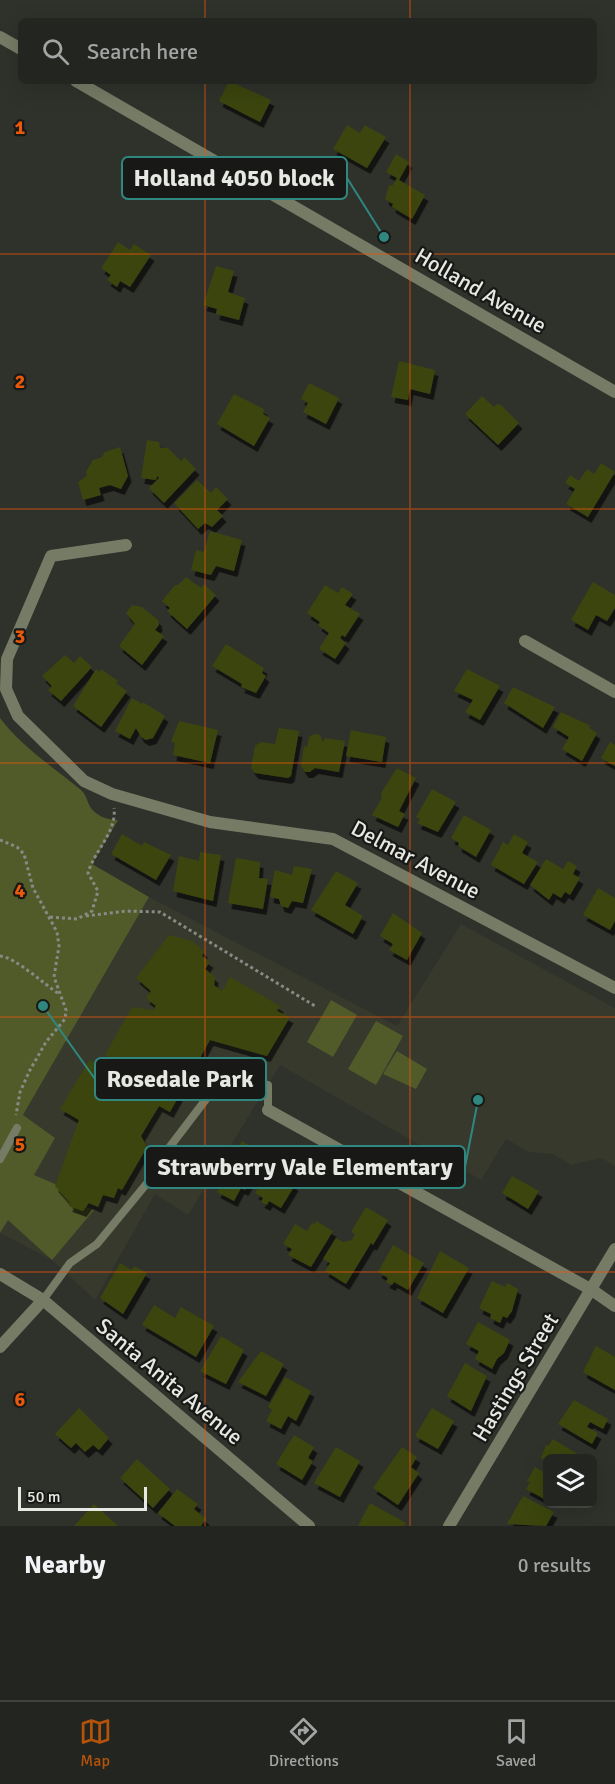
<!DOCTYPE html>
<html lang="en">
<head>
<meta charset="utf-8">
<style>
  body { margin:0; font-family:Signika,sans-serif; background:#2b2d29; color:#f1f3f6 }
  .controls { position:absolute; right:18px; bottom:18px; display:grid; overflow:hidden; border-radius:9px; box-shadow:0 6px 24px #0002 }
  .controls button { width:54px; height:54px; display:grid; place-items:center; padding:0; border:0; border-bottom:2px solid #40423e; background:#232520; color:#f1f3f6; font:30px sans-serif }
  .scale { position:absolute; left:18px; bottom:15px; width:129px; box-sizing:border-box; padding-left:6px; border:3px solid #e6e8e3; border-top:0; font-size:16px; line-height:21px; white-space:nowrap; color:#e6e8e3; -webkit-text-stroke:4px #181916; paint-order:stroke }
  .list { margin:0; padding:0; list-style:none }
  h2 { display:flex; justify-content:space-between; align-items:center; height:78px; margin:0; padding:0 24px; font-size:26px }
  h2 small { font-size:20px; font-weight:400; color:#a3a5a5 }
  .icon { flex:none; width:33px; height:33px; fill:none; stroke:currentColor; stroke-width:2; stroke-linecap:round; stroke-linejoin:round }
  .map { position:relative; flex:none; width:615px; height:1526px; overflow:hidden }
  .search { position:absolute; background:#232520; box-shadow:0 6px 24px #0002; left:18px; right:18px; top:18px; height:66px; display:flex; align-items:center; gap:15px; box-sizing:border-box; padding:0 21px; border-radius:9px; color:#a3a5a5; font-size:22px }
  .sheet { height:174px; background:#232520 }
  nav { display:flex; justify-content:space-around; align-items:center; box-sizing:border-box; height:84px; border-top:2px solid #40423e; background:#232520; font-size:16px; color:#a3a5a5 }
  nav a { display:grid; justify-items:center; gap:3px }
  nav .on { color:#b45309 }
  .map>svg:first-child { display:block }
  .built { fill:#36392c }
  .park { fill:#515b2a }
  .building { fill:#3b4511; filter:url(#shadow) }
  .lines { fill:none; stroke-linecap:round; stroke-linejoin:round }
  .path { stroke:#888a85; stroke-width:3; stroke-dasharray:3 3; stroke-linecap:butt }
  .service { stroke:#757b65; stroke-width:8 }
  .minor { stroke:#757b65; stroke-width:12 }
  .grid { fill:none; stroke:#e8590c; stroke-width:1.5; stroke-opacity:0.55 }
  .labels { text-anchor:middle; stroke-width:4.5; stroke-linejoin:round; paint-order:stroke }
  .street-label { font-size:22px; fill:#e6e8e3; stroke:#181916 }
  .grid-label { font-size:20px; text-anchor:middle; font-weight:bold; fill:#e8590c; stroke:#181916; stroke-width:4.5; stroke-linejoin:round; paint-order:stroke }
  .leader { fill:none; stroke:#2f8780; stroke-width:2 }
  .callout-dot { fill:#2f8780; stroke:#181916; stroke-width:2 }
  .callout { fill:#181916; stroke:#2f8780; stroke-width:2 }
  .callout-label { font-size:24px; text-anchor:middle; font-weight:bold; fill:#e6e8e3 }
</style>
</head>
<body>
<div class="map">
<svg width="615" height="1526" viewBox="0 0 615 1526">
  <defs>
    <filter id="shadow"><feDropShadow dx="3.5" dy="6" stdDeviation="0" flood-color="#0009"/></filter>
  </defs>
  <rect width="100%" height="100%" fill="#2f312b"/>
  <path class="built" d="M149 897 397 1026 461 924 615 1008V1166L601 1158 571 1165 553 1154 529 1152 506 1139 481 1180 280 1065 188 1215 155 1194 95 1300 52 1260 0 1233 54 1139 23 1115Z"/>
  <g class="park">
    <path d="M0 718C22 747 54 768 81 790 88 796 87 807 96 813 102 818 110 820 118 820L92 864 149 897 23 1115 55 1138 34 1175 69 1190 66 1199 94 1210 52 1260 8 1220 0 1233Z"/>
    <path d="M331 1000 357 1015 333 1057 307 1042Z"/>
    <path d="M376 1021 403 1036 376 1085 348 1069Z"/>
    <path d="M397 1051 427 1069 416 1089 383 1074Z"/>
  </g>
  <g class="building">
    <path d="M229 81 271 100 260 122 219 101Z"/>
    <path d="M347 125 360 133 365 125 386 137 367 168 333 149Z"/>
    <path d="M396 154 409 162 399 180 425 195 412 219 392 207 393 204 385 199 389 185 392 186 397 178 386 172Z"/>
    <path d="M118 242 130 250 134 244 151 255 130 287 120 281 117 287 107 280 111 275 101 268Z"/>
    <path d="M216 266 234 271 228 292 245 298 239 320 216 314 217 309 203 305Z"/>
    <path d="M399 361 435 370 430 394 410 389 408 400 391 397Z"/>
    <path d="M309 383 339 398 326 424 303 412 308 403 301 399Z"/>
    <path d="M234 394 264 409 263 414 270 418 254 446 217 424Z"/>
    <path d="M482 396 494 407 497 404 501 405 519 423 498 445 465 414Z"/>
    <path d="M147 440 159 442 160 448H168L181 461 184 457 196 469 164 503 149 488 159 478 157 476 156 480 141 478Z"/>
    <path d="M120 447 128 476 121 489 110 485 99 488 101 495 83 500 78 482 87 476 86 472 93 460 102 457 105 452Z"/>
    <path d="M601 463 615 472 588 517 566 504 575 489 565 483 570 475 579 481 587 469 594 474Z"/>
    <path d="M197 480 211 493 216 487 228 499 217 510 223 516 212 527 205 523 198 529 174 503Z"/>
    <path d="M210 531 242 540 234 571 216 566 211 575 191 570 196 550 204 552Z"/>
    <path d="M186 577 201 588 204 584 216 595 187 629 167 611 170 608 162 601 175 585H178Z"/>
    <path d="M593 582 615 595V608L607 621 596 615 588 630 571 620Z"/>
    <path d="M325 585 338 593 342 587 353 594 345 605 360 614 345 637 342 635 340 638 346 643 335 659 319 649 329 633 318 625 320 622 307 613Z"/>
    <path d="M132 605 142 607 158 620 159 625 155 630 164 636 142 665 119 646 135 624 126 613Z"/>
    <path d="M226 644 264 668 262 673 266 676 256 693 241 687 242 684 212 666Z"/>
    <path d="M65 655 74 663 80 656 92 667 61 701 48 690 52 686 42 676Z"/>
    <path d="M96 669 100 672 101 669 118 681 116 683 127 691 101 727 73 706Z"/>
    <path d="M467 669 500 686 480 720 465 712 473 700 454 691Z"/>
    <path d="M513 687 555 707 543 728 504 703Z"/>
    <path d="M132 698 142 704 143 702 165 716 153 738 146 740 141 737 136 728 130 739 115 731Z"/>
    <path d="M561 712 591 726 589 728 597 733 582 761 562 749 569 737 553 727Z"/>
    <path d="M179 721 218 730 210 763 173 755 175 743 171 742Z"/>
    <path d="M279 728 299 731 291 776 288 778 255 773 251 768 255 746 261 742 275 744Z"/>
    <path d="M351 730 386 737 382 762 346 756Z"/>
    <path d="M314 734 320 735 323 742 325 738 345 741 339 772 315 768 310 772H305L301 766 304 746 307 747 309 737Z"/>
    <path d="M610 742 615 745V766L601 758Z"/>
    <path d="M397 768 416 778 399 811 405 814 398 827 372 815 382 798 381 793Z"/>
    <path d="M432 789 456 802 438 832 417 823 420 819 416 817Z"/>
    <path d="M464 815 491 830 476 857 458 846 459 843 451 838Z"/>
    <path d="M122 834 142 846 144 842 171 855 156 880 111 854Z"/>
    <path d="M514 834 528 842 522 853 538 862 524 884 491 865 503 842 508 845Z"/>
    <path d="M200 852 221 855 213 901 173 891 179 856 199 861Z"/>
    <path d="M236 858 260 862 259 878 268 879 263 909 228 903Z"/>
    <path d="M546 859 563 869 568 861 577 866 573 874 580 878 570 895 565 892 561 898 553 893 549 900 530 885Z"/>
    <path d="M294 866 312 869 303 903 292 901 288 908 281 906 279 899 270 897 274 874 275 870 292 875Z"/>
    <path d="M336 871 358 883 345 905 363 916 353 934 311 910Z"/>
    <path d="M598 888 615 898V921L610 930 583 915Z"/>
    <path d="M393 913 422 933 407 960 389 950 393 944 380 936Z"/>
    <path d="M169 935 192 941 204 951 202 956 210 962 205 969 215 977 214 985 222 991 230 977 280 1006 277 1011 290 1017 267 1056 210 1040 170 1112 159 1106 141 1136 147 1147 122 1190 118 1188 114 1198 103 1195 98 1207 89 1203 83 1211 69 1206 70 1203 55 1186 79 1120 60 1109 89 1061 122 1065 105 1055 132 1007 153 1010 156 1006 146 998 151 991 136 978Z"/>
    <path d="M242 1141 265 1155 245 1190 241 1188 234 1201 217 1192 225 1179 222 1177Z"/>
    <path d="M268 1170 281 1177 282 1174 295 1185 281 1208 269 1201 267 1205 261 1202 263 1198 255 1193Z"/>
    <path d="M512 1176 539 1191 528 1209 502 1193Z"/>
    <path d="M366 1207 388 1220 373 1245 371 1243 346 1284 325 1271 330 1263 323 1259 336 1238 343 1242 352 1240 355 1234 351 1232Z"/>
    <path d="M316 1221 333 1231 311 1267 288 1255 292 1249 283 1244 295 1224 307 1231 312 1223 315 1224Z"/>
    <path d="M393 1245 424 1263 408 1290 394 1282 392 1285 386 1282 388 1278 378 1272Z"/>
    <path d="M440 1251 469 1268 443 1313 417 1298Z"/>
    <path d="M120 1263 132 1270 134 1266 147 1273 123 1314 100 1298Z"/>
    <path d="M492 1281 505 1287 507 1283 518 1289 512 1311 507 1318 503 1316 500 1323 490 1318 491 1314 479 1308Z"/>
    <path d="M154 1305 175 1318 181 1307 214 1326 196 1357 142 1325Z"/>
    <path d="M478 1322 510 1340 504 1353 497 1359 492 1369 475 1359 479 1351 466 1344Z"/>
    <path d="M221 1336 244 1350 226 1384 200 1371Z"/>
    <path d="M596 1346 615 1357V1390L583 1372Z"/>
    <path d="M261 1351 284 1364 266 1396 238 1382Z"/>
    <path d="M465 1363 487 1376 471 1411 447 1396Z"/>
    <path d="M285 1377 311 1391 296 1421 288 1416 281 1429 266 1421 272 1410 268 1407Z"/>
    <path d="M574 1400 608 1419 603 1429 590 1422 587 1427 598 1433 592 1444 558 1424Z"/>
    <path d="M79 1408 109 1438 99 1450 93 1445 85 1452 76 1443 71 1448 55 1434Z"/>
    <path d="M432 1408 454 1421 438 1449 415 1436Z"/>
    <path d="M294 1435 314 1447 308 1458 313 1461 302 1480 276 1464Z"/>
    <path d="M553 1439 581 1456 580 1458H548V1462L541 1458 546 1445 548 1446Z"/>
    <path d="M336 1447 360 1461 340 1497 314 1483Z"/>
    <path d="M402 1447 417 1457 411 1467 419 1473 398 1505 373 1488Z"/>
    <path d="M137 1459 170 1489 153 1508 120 1478Z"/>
    <path d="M535 1467 548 1475V1501L526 1489 530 1482 527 1481Z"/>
    <path d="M177 1489 198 1504 194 1509 206 1519 201 1526H175L158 1513Z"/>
    <path d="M523 1496 554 1512 546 1526 507 1524Z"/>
    <path d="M370 1503 406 1523 404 1526H358Z"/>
    <path d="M94 1504 118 1526H74Z"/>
  </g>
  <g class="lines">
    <g class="path">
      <path d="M0 840 17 847 24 854 33 888 57 932 59 946 54 977 66 1010 65 1019 46 1042 30 1070 20 1092 16 1115"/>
      <path d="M86 916 126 911 160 912 315 1006"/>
      <path d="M50 917 77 919 92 911 98 891 88 873C94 851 117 832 114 808"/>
      <path d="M0 956C15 957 44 984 59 994"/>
    </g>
    <g class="service">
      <path d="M0 1159 17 1128"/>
      <path d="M43 1300 70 1263 97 1244 148 1182 159 1161 213 1090 230 1081 250 1080 268 1085V1110"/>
    </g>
    <g class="minor">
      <path d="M0 37 21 49"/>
      <path d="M76 81 615 392"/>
      <path d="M126 545 51 556 7 659 6 689 18 716 84 781 112 794 210 822 333 839 615 988"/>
      <path d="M525 641 615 692"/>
      <path d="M268 1110 592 1290 615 1306"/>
      <path d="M0 1274 43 1300 309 1526"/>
      <path d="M0 1347 43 1300"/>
      <path d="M449 1526 615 1249"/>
    </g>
  </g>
  <path class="grid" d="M205 0V21M410 0V21M205 81V1526M410 81V1526M0 254H615M0 509H615M0 763H615M0 1017H615M0 1272H615"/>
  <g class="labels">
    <g class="street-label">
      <text transform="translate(481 290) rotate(30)" y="8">Holland Avenue</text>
      <text transform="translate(416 859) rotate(28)" y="8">Delmar Avenue</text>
      <text transform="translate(515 1377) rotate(-59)" y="8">Hastings Street</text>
      <text transform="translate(170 1381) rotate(40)" y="8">Santa Anita Avenue</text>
    </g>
  </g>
  <g class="grid-label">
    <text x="20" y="134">1</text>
    <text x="20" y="388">2</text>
    <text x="20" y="643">3</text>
    <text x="20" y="897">4</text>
    <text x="20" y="1151">5</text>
    <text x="20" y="1406">6</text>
  </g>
  <path class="leader" d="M384 237L347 178M43 1006L95 1079M478 1100L465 1167"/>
  <g class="callout-dot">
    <circle cx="384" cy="237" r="6"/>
    <circle cx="43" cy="1006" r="6"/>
    <circle cx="478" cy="1100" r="6"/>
  </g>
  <g class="callout">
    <rect x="122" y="157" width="225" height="42" rx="6"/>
    <rect x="95" y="1058" width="171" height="42" rx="6"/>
    <rect x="145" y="1146" width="320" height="42" rx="6"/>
  </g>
  <g class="callout-label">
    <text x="234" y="186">Holland 4050 block</text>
    <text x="180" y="1087">Rosedale Park</text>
    <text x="305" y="1175">Strawberry Vale Elementary</text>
  </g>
</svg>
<div class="controls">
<button><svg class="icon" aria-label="layers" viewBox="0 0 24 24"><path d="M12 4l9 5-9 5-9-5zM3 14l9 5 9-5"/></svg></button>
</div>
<div class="scale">50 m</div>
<div class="search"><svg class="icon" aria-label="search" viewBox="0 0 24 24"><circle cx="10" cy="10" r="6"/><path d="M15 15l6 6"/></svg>Search here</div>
</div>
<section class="sheet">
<h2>Nearby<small>0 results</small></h2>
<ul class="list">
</ul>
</section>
<nav>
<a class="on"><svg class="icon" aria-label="map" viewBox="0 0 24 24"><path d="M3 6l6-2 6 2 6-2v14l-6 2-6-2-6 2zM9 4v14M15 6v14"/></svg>Map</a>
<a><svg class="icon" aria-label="directions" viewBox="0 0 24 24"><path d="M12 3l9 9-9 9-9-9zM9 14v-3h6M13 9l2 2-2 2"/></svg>Directions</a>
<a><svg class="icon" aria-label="saved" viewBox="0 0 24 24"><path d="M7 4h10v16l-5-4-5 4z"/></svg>Saved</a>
</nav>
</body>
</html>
